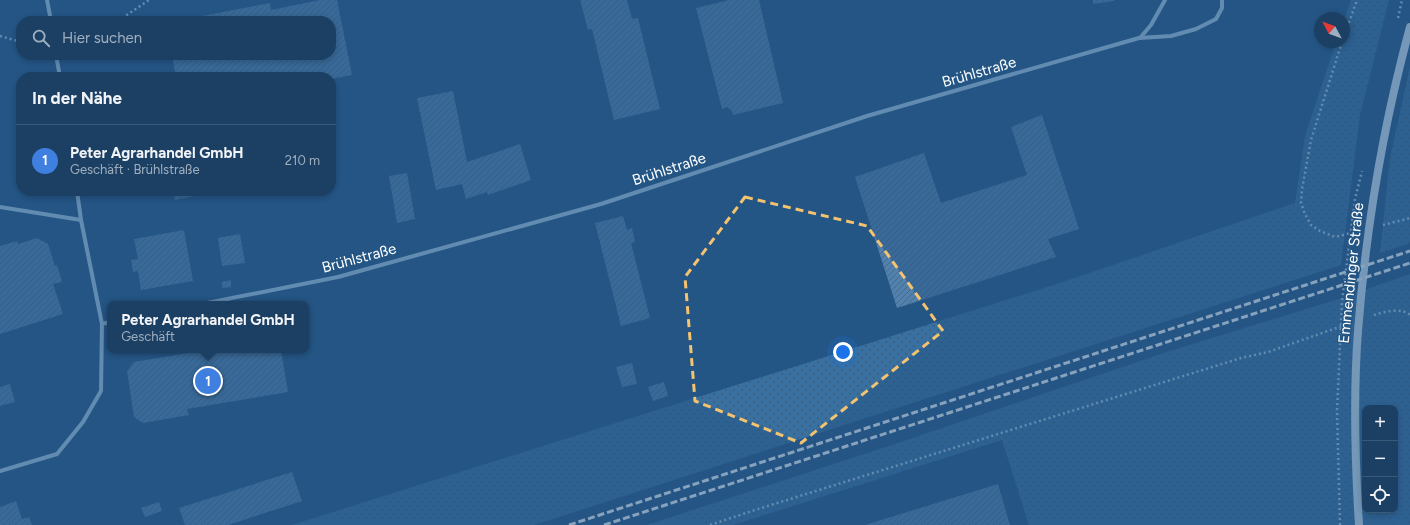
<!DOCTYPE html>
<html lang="de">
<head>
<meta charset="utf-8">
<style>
  body { margin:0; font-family:Figtree,sans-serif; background:#24476a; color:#f1f3f6 }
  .controls { position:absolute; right:12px; bottom:12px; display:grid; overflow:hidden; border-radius:8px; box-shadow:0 2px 6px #0003 }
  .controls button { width:36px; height:36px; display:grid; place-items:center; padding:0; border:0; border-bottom:1px solid #395978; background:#1b4064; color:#f1f3f6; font:20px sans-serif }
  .compass { position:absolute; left:1314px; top:12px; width:36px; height:36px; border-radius:50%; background:#1b4064; box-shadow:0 2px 6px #0003; rotate:311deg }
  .you { position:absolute; left:843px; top:352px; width:14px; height:14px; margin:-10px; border:3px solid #fff; border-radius:50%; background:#1a73e8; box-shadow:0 0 0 6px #1a73e833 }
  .badge { display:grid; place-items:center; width:26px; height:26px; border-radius:50%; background:#e797bd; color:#fff; font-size:13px; font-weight:700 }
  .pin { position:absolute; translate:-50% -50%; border:2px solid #fff; box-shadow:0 1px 4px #0006 }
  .popup { position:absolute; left:107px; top:301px; width:202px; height:52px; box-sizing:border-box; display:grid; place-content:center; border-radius:8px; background:#1b4064; filter:drop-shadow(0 1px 3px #0005); font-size:13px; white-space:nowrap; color:#a0afbf }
  .popup b { font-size:15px; color:#f1f3f6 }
  .popup::after { content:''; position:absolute; left:50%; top:100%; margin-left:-8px; border:8px solid transparent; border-top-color:#1b4064 }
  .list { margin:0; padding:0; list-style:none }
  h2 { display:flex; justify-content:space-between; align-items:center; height:52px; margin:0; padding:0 16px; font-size:17px }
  h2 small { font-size:13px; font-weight:400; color:#a0afbf }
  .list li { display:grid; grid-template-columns:26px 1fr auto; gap:12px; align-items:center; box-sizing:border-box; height:72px; padding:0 16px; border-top:1px solid #395978 }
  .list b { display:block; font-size:15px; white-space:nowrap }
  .list p { margin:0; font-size:13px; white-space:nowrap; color:#a0afbf }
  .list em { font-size:13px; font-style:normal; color:#a0afbf }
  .icon { flex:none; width:22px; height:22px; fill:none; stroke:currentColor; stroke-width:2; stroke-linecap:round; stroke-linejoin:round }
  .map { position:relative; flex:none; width:1410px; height:525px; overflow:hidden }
  .search { position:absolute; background:#1b4064; box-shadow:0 2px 6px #0003; left:16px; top:16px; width:320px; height:44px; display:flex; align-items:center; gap:10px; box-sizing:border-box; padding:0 14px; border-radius:16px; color:#a0afbf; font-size:15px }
  .panel { position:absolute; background:#1b4064; box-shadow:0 2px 6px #0003; left:16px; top:72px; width:320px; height:124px; border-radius:16px }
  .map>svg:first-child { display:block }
  .grass { fill:url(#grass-dots); fill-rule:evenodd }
  .building { fill:url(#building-hatch) }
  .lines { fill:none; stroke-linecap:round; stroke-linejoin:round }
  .path { stroke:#adcde8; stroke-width:2.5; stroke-dasharray:2 3; stroke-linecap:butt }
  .street { stroke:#adcde8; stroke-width:4 }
  .secondary { stroke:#d7e8f7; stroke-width:8 }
  .rail { stroke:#fff; stroke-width:3; stroke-dasharray:7 3; stroke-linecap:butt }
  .marked { fill:none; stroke:#f3c370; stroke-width:3; stroke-dasharray:8 5; stroke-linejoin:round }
  .labels { text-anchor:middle; stroke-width:3; stroke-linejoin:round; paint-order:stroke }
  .street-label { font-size:15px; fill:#fff; stroke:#245685 }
</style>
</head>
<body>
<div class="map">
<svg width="1410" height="525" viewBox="0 0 1410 525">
  <defs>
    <pattern id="grass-dots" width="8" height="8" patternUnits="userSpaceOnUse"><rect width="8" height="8" fill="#3870a2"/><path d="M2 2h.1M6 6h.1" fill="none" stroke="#445a6e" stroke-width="1.8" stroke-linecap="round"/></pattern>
    <pattern id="building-hatch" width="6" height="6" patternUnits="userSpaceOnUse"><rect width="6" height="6" fill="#5081af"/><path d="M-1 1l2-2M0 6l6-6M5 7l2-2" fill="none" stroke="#4e6982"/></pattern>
  </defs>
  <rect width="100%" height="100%" fill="#245685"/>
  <g class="grass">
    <path d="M1351 0H1389L1360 115 1341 265 534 525H292L1057 284 1295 203 1305 136 1336 42H1344V20Z"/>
    <path d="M1410 67V243L1380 253 1390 158Z"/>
    <path d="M1410 274V525H1029L1002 440 733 525H647L892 445 1170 351 1339 299ZM1365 408H1395V510H1365Z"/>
  </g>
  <g class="building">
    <path d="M320 0H337L352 75 331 79V77H176L172 55H331V21H176L270 3 271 10Z"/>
    <path d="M580 0H627L632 19 638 18 660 109 614 120 592 29 588 30Z"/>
    <path d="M729 0H759L783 103 733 115 732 111 727 107 722 109 696 8Z"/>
    <path d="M1093 0H1114V1L1093 4Z"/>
    <path d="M453 91 467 162 520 144 531 180 488 195 487 192 466 199 462 184 436 190 417 98Z"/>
    <path d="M1042 115 1079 229 1048 239 1056 257 897 308 855 177 924 153 941 203 1027 175 1011 127Z"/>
    <path d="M407 173 415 219 397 223 389 176Z"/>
    <path d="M173 191H215V192L175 200Z"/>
    <path d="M623 216 627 230 632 228 635 242 631 243 650 318 621 326 595 223Z"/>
    <path d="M184 230 193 281 141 290 138 271 133 272 131 260 138 259 134 239Z"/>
    <path d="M240 234 245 263 222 266 218 238Z"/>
    <path d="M37 238 48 244 55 266 57 265 62 282 53 284 63 314 0 334V246L17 241 18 244Z"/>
    <path d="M231 280V287L222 288V282Z"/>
    <path d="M206 350H281L288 392 187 409 189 415 143 423 134 417 127 371 134 362Z"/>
    <path d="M632 363 637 384 622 387 616 367Z"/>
    <path d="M664 382 668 396 653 401 648 387Z"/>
    <path d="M10 384 15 402 0 406V387Z"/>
    <path d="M292 472 302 501 228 525H185L179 508Z"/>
    <path d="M998 484 1010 525H865Z"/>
    <path d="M16 501 22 519 29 517 32 525H0V507Z"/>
    <path d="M159 502 162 511 145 517 141 508Z"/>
  </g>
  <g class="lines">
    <g class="path">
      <path d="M1398 18 1402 0"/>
      <path d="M118 21 149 0"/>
      <path d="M0 36 21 42"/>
      <path d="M1344 37 1357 0"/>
      <path d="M1342 42 1311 140 1302 189 1301 203 1305 214 1311 225 1320 231 1335 237 1351 233"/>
      <path d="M1383 225 1410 218"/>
      <path d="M1374 315C1384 312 1401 307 1410 315"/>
      <path d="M710 525 755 510 1241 358 1268 352 1345 325"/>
      <path d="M1340 525 1337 411 1342 301 1355 199 1362 171"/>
    </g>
    <g class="street">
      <path d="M47 0 51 21"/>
      <path d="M1140 38 1151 25 1165 0"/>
      <path d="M56 55 60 77"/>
      <path d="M0 207 81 220"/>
      <path d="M202 304 338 277 601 204 867 116 1139 38 1171 36 1196 29 1216 19 1222 8V0"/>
      <path d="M102 324 110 322"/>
      <path d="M0 471 57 454 83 422 101 391 102 324 81 220 77 191"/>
    </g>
    <path class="secondary" d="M1359 525C1355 461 1353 396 1358 331 1366 228 1383 126 1410 27"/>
    <g class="rail">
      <path d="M569 525 1410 251"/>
      <path d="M604 525 1410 263"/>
    </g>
  </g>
  <path d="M0 0H1410V525H0ZM745 197 867 226 943 331 801 443 695 401 685 277Z" fill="#245685" fill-opacity=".55" fill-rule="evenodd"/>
  <path class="marked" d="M745 197 867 226 943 331 801 443 695 401 685 277Z"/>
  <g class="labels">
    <g class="street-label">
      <text transform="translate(979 72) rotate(-16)" y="5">Brühlstraße</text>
      <text transform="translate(669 169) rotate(-18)" y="5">Brühlstraße</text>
      <text transform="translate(359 258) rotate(-15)" y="5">Brühlstraße</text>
      <text transform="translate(1351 273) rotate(-84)" y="5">Emmendinger Straße</text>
    </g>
  </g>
</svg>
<div class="controls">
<button>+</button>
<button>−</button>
<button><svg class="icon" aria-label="locate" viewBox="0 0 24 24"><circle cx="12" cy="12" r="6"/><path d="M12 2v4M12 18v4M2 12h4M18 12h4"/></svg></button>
</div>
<svg class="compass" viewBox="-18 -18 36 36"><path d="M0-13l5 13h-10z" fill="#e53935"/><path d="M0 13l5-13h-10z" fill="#a0afbf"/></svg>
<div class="you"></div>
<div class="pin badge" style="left:208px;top:381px;background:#3f7fe0">1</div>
<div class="popup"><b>Peter Agrarhandel GmbH</b>Geschäft</div>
<div class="search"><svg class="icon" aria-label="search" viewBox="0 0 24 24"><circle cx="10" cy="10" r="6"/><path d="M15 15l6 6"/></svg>Hier suchen</div>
<section class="panel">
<h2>In der Nähe<small></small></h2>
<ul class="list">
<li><span class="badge" style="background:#3f7fe0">1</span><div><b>Peter Agrarhandel GmbH</b><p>Geschäft · Brühlstraße</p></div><em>210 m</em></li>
</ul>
</section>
</div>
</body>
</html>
